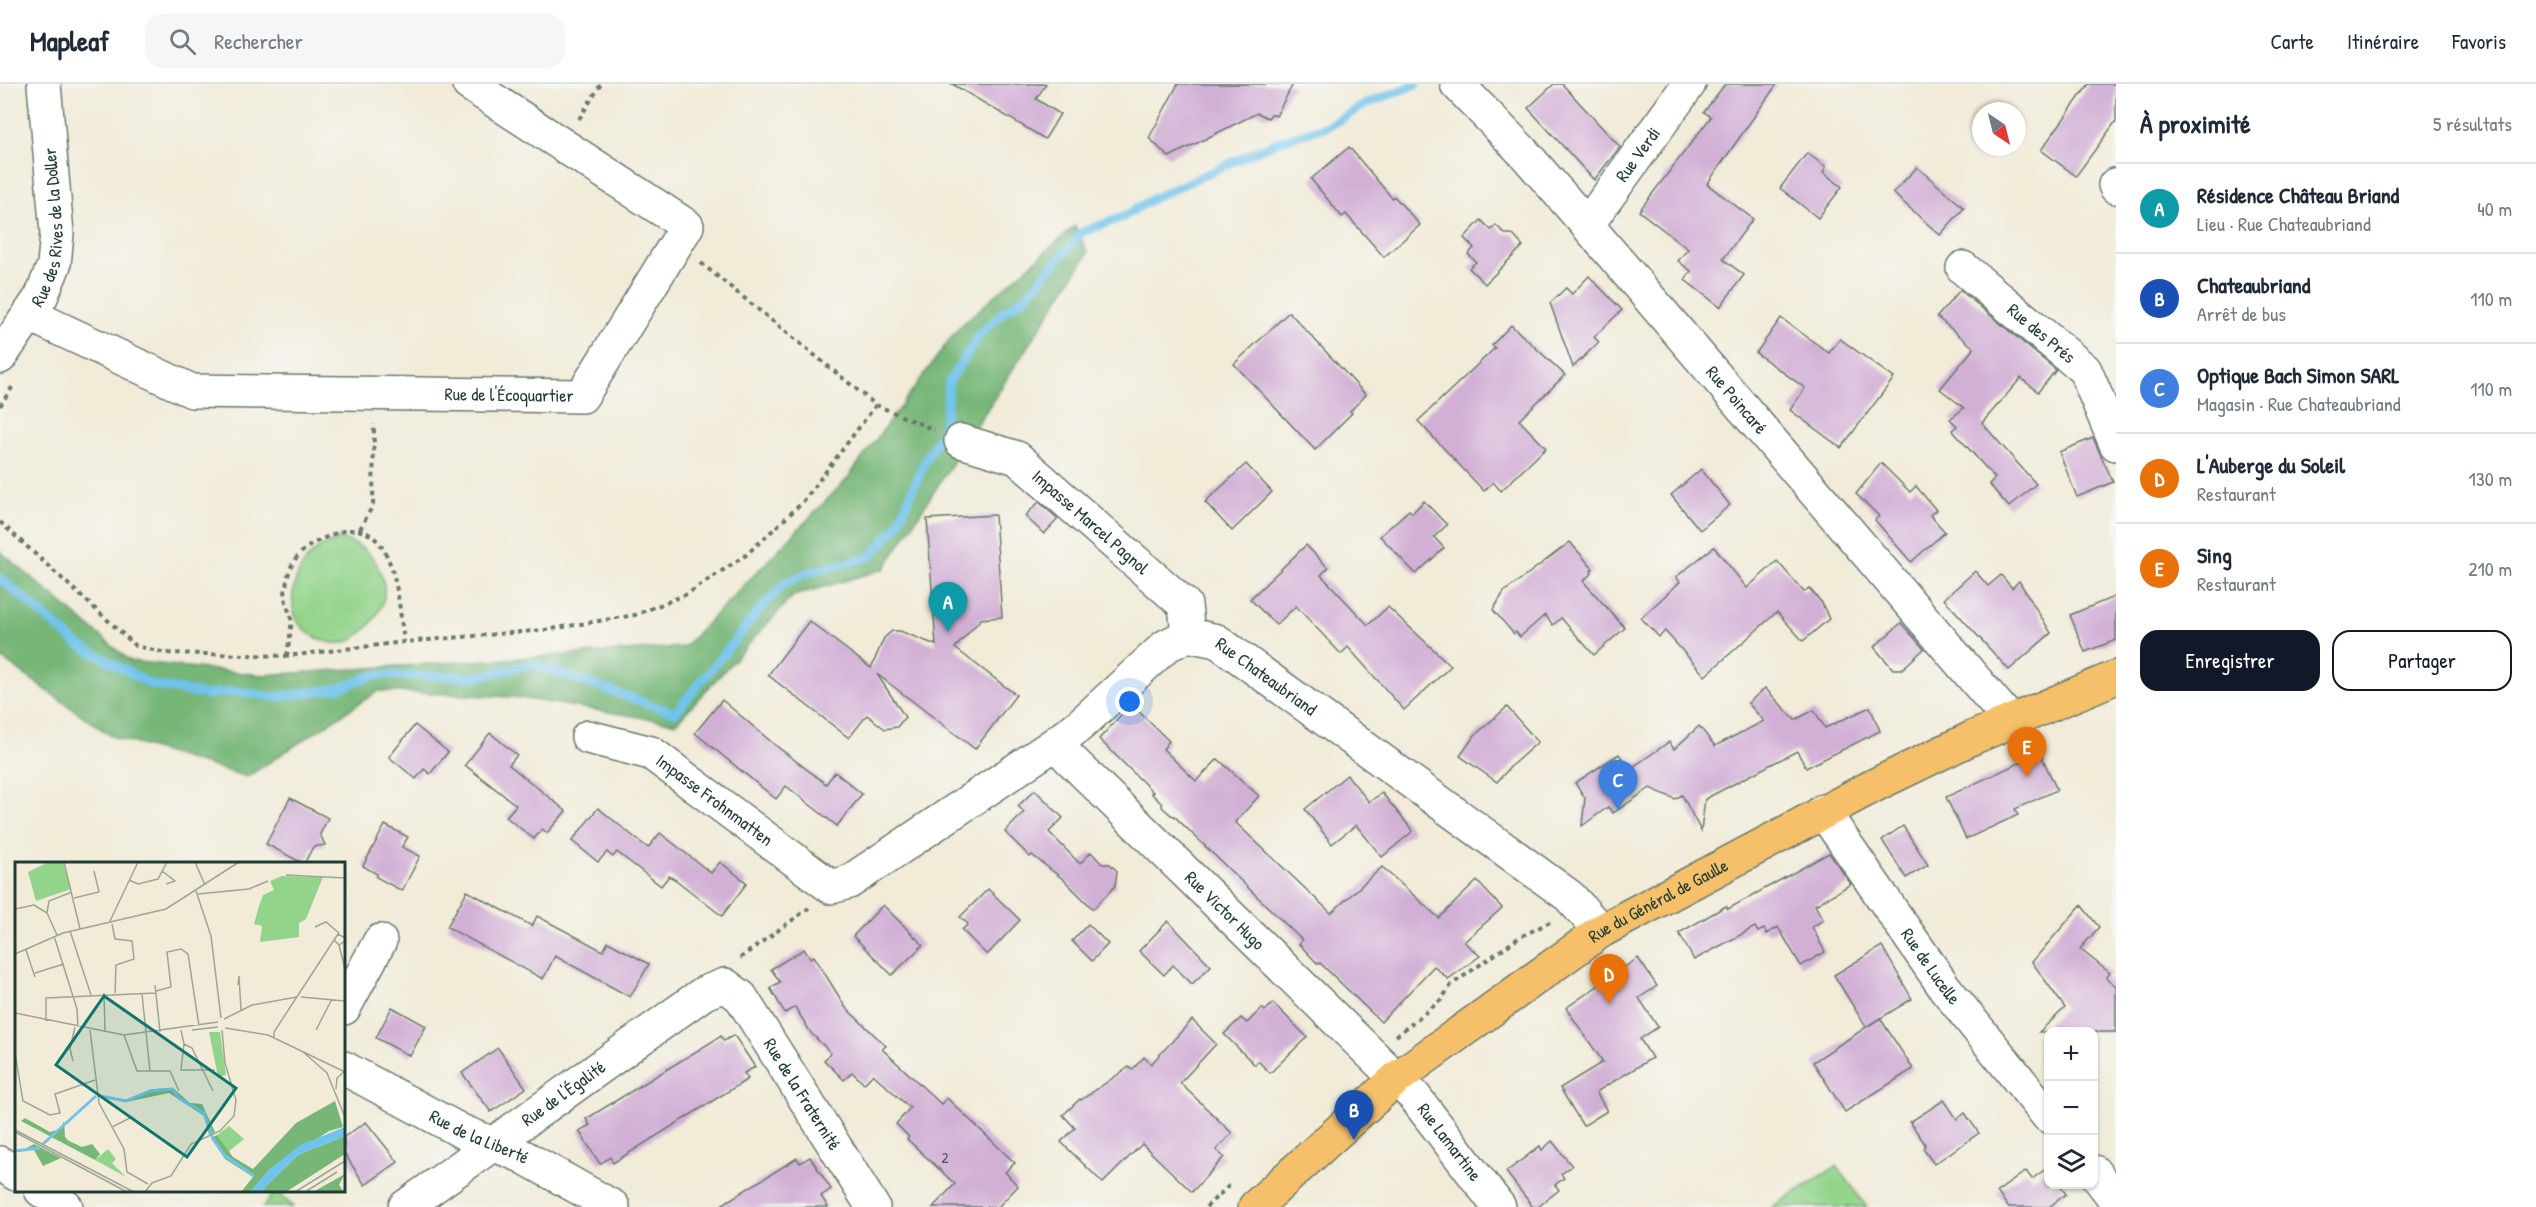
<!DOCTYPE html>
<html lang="fr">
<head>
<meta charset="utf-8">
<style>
  body { margin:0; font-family:"Patrick Hand",sans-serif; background:#f6f6f7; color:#1f2937 }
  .controls { position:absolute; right:18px; bottom:18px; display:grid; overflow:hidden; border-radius:12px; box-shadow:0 2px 4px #0004 }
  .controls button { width:54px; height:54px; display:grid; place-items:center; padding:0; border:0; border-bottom:2px solid #e0e1e3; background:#fff; color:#1f2937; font:30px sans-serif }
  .compass { position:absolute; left:1972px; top:18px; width:54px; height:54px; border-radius:50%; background:#fff; box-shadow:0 2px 4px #0004; rotate:145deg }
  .you { position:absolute; left:1130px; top:618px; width:21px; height:21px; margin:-15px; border:4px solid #fff; border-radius:50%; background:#1a73e8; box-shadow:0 0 0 9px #1a73e833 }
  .badge { display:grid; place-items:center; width:39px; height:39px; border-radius:50%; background:#111827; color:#fff; font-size:20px; font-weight:700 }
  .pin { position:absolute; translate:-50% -50px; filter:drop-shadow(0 2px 3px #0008) }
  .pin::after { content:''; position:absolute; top:32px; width:21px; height:18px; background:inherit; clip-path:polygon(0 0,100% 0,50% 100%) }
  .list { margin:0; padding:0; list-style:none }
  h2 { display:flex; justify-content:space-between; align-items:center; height:78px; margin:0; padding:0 24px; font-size:26px }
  h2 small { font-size:20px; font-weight:400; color:#747a83 }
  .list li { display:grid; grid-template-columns:39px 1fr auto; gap:18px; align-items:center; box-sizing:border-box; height:90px; padding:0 24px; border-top:2px solid #e0e1e3 }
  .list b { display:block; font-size:22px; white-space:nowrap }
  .list p { margin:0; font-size:20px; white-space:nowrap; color:#747a83 }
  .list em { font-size:20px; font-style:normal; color:#747a83 }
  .actions { display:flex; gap:12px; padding:18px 24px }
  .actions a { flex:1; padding:14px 0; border:2px solid #111827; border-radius:18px; text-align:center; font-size:21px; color:#111827 }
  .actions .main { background:#111827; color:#fff }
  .icon { flex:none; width:33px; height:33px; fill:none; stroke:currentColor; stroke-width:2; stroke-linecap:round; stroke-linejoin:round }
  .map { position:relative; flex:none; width:2116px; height:1123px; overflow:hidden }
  header { display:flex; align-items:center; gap:36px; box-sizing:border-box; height:84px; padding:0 30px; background:#fff; border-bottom:2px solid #e0e1e3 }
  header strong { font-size:28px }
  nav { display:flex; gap:33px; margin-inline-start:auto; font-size:21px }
  .search { width:420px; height:54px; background:#f6f6f7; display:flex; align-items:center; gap:15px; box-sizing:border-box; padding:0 21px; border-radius:18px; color:#747a83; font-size:22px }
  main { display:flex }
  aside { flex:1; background:#fff }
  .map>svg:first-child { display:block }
  .green { fill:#93d48b; stroke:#598860; stroke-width:1.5 }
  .forest { fill:#76b677; stroke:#4a7a56; stroke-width:1.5 }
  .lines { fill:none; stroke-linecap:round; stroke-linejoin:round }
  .stream { stroke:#70c3ec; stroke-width:9 }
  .building { fill:#d2b0d6 }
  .minor-casing { stroke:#687a6d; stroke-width:36 }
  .major-casing { stroke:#687a6d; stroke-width:36 }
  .path { stroke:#687a6d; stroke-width:4; stroke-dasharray:4.5 4.5; stroke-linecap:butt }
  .minor { stroke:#fff; stroke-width:33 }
  .major { stroke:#f6c06b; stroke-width:33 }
  .labels { text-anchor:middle; stroke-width:5; stroke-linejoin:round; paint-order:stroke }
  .number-label { font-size:15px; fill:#4c5a5c }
  .street-label { font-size:18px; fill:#1f3d34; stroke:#f6f6f2 }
  .inset-river { fill:none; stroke:#70c3ec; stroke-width:3 }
  .inset-road { fill:none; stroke:#9da596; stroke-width:1.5 }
  .view { fill:#0f766e; fill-opacity:0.15; stroke:#0f766e; stroke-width:3 }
  .inset-edge { fill:none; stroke:#1f3d34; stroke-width:3 }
</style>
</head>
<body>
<header>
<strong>Mapleaf</strong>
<div class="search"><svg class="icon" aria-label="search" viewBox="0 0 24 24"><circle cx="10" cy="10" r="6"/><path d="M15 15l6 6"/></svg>Rechercher</div>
<nav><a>Carte</a><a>Itinéraire</a><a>Favoris</a></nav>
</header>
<main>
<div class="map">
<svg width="2116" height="1123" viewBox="0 0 2116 1123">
  <rect width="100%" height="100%" fill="#f6f6f2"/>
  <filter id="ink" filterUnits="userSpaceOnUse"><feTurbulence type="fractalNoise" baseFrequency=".0167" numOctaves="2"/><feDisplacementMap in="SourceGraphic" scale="12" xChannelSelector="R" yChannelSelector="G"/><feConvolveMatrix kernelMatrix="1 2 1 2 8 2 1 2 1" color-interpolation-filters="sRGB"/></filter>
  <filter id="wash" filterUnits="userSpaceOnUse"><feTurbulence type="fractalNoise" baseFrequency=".008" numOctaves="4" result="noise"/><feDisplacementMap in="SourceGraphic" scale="24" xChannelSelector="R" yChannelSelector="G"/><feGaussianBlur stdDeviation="1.35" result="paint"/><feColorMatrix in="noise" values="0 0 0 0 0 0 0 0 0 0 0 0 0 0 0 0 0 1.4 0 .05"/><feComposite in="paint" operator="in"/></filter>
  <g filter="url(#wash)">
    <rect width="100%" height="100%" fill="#f1ebd8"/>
    <g class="green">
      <path d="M339 454C364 462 375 470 383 496 387 512 382 524 372 538 367 545 356 555 347 558 330 563 303 551 296 534 287 513 297 482 315 467 322 462 332 458 339 454Z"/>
      <path d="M1837 1082 1867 1123H1772Z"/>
      <path d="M277 1107 293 1123H262Z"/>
    </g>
    <path class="forest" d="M1075 142 1088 169 884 485 793 512 676 639 514 613 378 607 247 693 111 652 0 573V467L130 577 263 591 684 563 847 395 959 243Z"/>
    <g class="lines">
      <path class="stream" d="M0 494 76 559 152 601 207 611 235 607 275 613 340 604 374 591 478 593 532 580 675 629 764 521 785 499 807 489 870 473 897 442 927 373 944 345 949 298 979 251 1003 228 1026 213 1082 148 1123 133 1154 114 1277 58 1328 42 1366 20 1416 0"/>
    </g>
    <g id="blocks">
      <g class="building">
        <path d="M952 0H1046L1036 15 1060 30 1045 55Z"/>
        <path d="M1178 0H1293L1276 32 1271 30 1268 34 1257 29 1169 73 1149 54Z"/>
        <path d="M1554 0H1562L1620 63 1594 96 1528 24Z"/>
        <path d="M1725 0H1777L1707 100 1753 135 1723 175 1744 191 1720 223 1685 196 1691 187 1678 177 1688 165 1639 127 1711 33 1704 28Z"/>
        <path d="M2089 0H2116V37L2076 92 2041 66Z"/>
        <path d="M1349 63 1392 114 1394 112 1420 141 1384 173 1346 130 1342 133 1311 95Z"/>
        <path d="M1807 69 1826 83 1823 88 1842 103 1818 134 1780 104Z"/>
        <path d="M1917 83 1964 124 1940 151 1893 109Z"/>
        <path d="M1481 136 1491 146 1496 141 1505 150H1512L1523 162 1485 200 1469 184 1476 178 1468 170 1474 164 1464 154Z"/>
        <path d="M1589 192 1622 226 1594 253 1599 258 1573 283 1550 219 1566 204 1572 210Z"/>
        <path d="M1960 206 2056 286 2038 308 2021 294 1982 339 2036 400 2009 423 1989 400 1995 394 1952 346 1957 342 1950 335 1964 324 1940 305 1974 264 1937 233Z"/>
        <path d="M1289 228 1366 311 1350 327 1352 329 1315 366 1234 280Z"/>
        <path d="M1781 234 1829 269 1840 255 1894 294 1841 364 1790 326 1805 304 1756 269Z"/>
        <path d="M1511 241 1565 291 1519 336 1546 364 1501 407 1493 398 1484 407 1418 337 1495 264 1492 261Z"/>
        <path d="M2093 354 2113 398 2077 413 2059 368Z"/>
        <path d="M1881 379 1910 408 1916 402 1936 426 1930 431 1945 448 1911 478 1875 436 1879 432 1856 410Z"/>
        <path d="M1246 380 1272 408 1232 447 1205 418Z"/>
        <path d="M1701 385 1730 421 1700 446 1671 411Z"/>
        <path d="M1424 417 1447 441 1434 453 1444 464 1416 490 1380 452 1409 426 1412 429Z"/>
        <path d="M1039 418 1058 435 1044 450 1025 432Z"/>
        <path d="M995 431 1002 533 981 535 955 564 1016 611 975 665 877 590 905 633 897 643 885 645 867 631 849 654 768 591 809 537 871 584 884 554 892 547H900L936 561 927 435Z"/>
        <path d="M1570 458 1593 485 1591 487 1592 489 1583 497 1625 544 1594 571 1561 534 1553 541 1545 531 1520 553 1516 548 1514 550 1493 526 1504 508Z"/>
        <path d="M1306 461 1328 484 1321 491 1368 541 1388 523 1451 582 1404 626 1348 563 1341 570 1296 522 1276 541 1250 515Z"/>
        <path d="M1714 463 1747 504 1777 477 1804 508 1809 504 1822 519 1829 535 1803 557 1777 528 1705 592 1665 547 1659 553 1641 534 1680 498 1676 493Z"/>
        <path d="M1975 487 1988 502 2001 491 2012 504 2019 497 2051 549 2009 586 1944 515Z"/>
        <path d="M2116 512V556L2085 568 2070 531Z"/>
        <path d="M1901 539 1924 565 1902 585H1893L1874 563Z"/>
        <path d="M1765 604 1795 636 1814 626 1825 644 1870 623 1880 647 1806 684 1797 667 1705 715 1701 747 1682 711 1675 715 1650 704 1613 729 1608 723 1582 742 1585 714 1575 699 1619 670 1630 685 1669 658 1674 665 1699 642 1715 662 1764 637 1748 619Z"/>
        <path d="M722 616 775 661 826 700 835 688 862 710 837 742 786 702 776 715 695 649Z"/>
        <path d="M1131 620 1169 657 1163 665 1196 697 1218 675 1259 712 1235 738 1331 829 1382 783 1439 834 1477 797 1502 824 1464 858 1480 872 1448 895 1434 882 1381 938 1320 879 1318 880 1299 860 1302 856 1174 732 1171 731 1162 723V720L1151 709 1153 708 1099 655Z"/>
        <path d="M1507 623 1538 658 1512 681 1497 698 1460 672 1474 652Z"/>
        <path d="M415 641 448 668 430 690 424 685 416 695 389 673Z"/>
        <path d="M490 649 517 671 509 681 566 727 547 749 542 745 534 755 506 733 516 721 465 681Z"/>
        <path d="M2040 669 2057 706 2015 725 2018 731 1966 755 1946 713Z"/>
        <path d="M1347 691 1369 718 1382 709 1413 747 1382 773 1356 741 1332 760 1305 725Z"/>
        <path d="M1035 706 1063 734 1049 748 1080 780 1091 768 1102 780H1110L1117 787 1115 802 1093 825 1064 796 1032 771 1030 773 1005 748 1024 728 1018 722Z"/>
        <path d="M290 714 328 734 320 750 325 761 313 763 304 780 266 760Z"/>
        <path d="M598 724 648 764 660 749 711 789 720 778 747 799 722 832 676 796 669 792 661 802 617 768 613 773 607 768 598 778 572 757Z"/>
        <path d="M385 741 408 753 402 763 420 772 402 807 376 793 377 790 363 782Z"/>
        <path d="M1903 742 1928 781 1906 794 1882 756Z"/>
        <path d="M1829 769 1851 800 1815 821 1823 836 1812 843 1825 868 1801 882 1778 843 1767 850 1764 845 1758 848 1755 843 1694 876 1679 849 1726 822 1728 825Z"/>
        <path d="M988 805 1020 836 987 871 962 846 968 840 960 833Z"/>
        <path d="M467 807 532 842 537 832 603 867 608 858 649 880 630 913 555 872 543 895 447 843Z"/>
        <path d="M883 821 923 861 892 891 853 852Z"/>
        <path d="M2081 821 2099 843 2080 865 2110 889 2106 894 2116 902V948H2039L2065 924 2032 878Z"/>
        <path d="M1168 837 1211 882 1192 900 1173 881 1164 891 1139 867Z"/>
        <path d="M1088 840 1108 860 1092 877 1072 857Z"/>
        <path d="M1882 862 1912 915 1866 943 1834 891Z"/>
        <path d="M804 865 810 874 814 872 846 924 886 962 882 965 941 1020 947 1014 1015 1079 1005 1088 1018 1102 998 1123H933L955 1100 907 1055 909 1053 896 1040 910 1024 873 990 864 1000 852 988 844 996 824 976 831 969 811 949 795 923 785 929 770 904 780 898 771 885Z"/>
        <path d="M1638 874 1657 902 1639 914 1658 943 1640 955 1652 974 1596 1008 1607 1027 1583 1042 1560 1004 1603 978 1566 924Z"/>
        <path d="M1273 919 1307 953 1270 989 1258 977 1255 981 1224 950 1241 934 1247 939 1262 924 1265 927Z"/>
        <path d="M392 923 426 942 410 972 376 954Z"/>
        <path d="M1880 934 1913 985 1845 1028 1813 978Z"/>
        <path d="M1192 936 1216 960 1180 999 1232 1049 1216 1066 1224 1073 1192 1108 1142 1060 1103 1099 1061 1058 1075 1044 1063 1031 1080 1015 1081 1016 1129 983 1132 986 1144 973 1151 980Z"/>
        <path d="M734 951 755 983 744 989 748 995 613 1079 610 1073 600 1080 579 1047 590 1041 586 1035 721 952 724 957Z"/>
        <path d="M498 964 526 1004 491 1028 462 989Z"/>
        <path d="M1944 1016 1957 1035 1965 1029 1979 1049 1934 1080 1924 1066 1925 1060 1910 1038Z"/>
        <path d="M366 1038 398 1078 365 1101 344 1069V1053Z"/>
        <path d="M1552 1057 1572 1082 1561 1090 1564 1094 1555 1101 1559 1106 1538 1123H1533L1506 1088 1540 1062 1542 1066Z"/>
        <path d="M810 1073 831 1105 821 1112 828 1123H718L797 1074 800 1079Z"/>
        <path d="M2047 1084 2049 1101H2059L2066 1110 2049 1123H2008L1997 1108 2026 1087 2032 1095Z"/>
      </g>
    </g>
  </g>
  <g filter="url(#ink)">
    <use href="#blocks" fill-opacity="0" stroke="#687a6d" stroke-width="1.5"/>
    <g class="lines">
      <defs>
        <g id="minor">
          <path id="s1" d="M1457 0 1524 69 1587 141 2001 626 2008 638"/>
          <path d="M2115 101 2116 103"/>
          <path id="s2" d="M1587 141 1689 0"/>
          <path id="s3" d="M1963 184 2085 286 2116 360"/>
          <path id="s4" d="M30 231 192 307 582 312 687 142 469 0"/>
          <path id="s5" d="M0 273 41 213 54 181 57 149 44 0"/>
          <path id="s6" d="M961 357 1017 374 1185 521 1188 551"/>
          <path id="s7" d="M588 653 651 669 831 803 849 798 1056 659 1080 641 1166 562 1188 551 1217 557 1569 812 1601 847"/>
          <path id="s8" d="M1056 659 1069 674 1414 1012 1499 1123"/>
          <path id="s9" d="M1823 727 1945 904 2048 1032"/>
          <path d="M344 924 380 857"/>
          <path id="s10" d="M344 984 461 1047 522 1072 613 1123"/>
          <path d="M0 1079 16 1090"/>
          <path d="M2094 1088 2116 1116"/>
          <path d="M41 1106 66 1123"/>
          <path id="s11" d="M405 1123 704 909 725 901 741 913 873 1123"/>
        </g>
        <g id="major">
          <path id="s12" d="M1255 1123 1397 994 1601 847 1875 701 1972 654 2116 593"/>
        </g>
      </defs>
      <use href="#minor" class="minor-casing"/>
      <use href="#major" class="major-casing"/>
      <g class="path">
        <path d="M579 35 601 0"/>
        <path d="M701 179 876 321 934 346"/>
        <path d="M0 322 13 302"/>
        <path d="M0 438 136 562 166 569 287 572 404 558 545 546 635 531 687 510 746 471 802 419 876 321"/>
        <path d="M360 445 373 421 374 340"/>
        <path d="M287 572C288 561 292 547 291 535 290 528 286 521 285 513 285 505 288 488 292 481 300 465 315 458 331 451 396 423 398 517 404 558"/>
        <path d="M740 874 809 824"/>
        <path d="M1396 952 1441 916 1451 901 1520 853 1550 838"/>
        <path d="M1206 1123 1232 1099"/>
      </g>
      <use href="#minor" class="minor"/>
      <use href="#major" class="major"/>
    </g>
  </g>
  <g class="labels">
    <g class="number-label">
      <text x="945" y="1079">2</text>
    </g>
    <g class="street-label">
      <text dy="6" stroke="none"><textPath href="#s2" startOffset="87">Rue Verdi</textPath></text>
      <text dy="6" stroke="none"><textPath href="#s5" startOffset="144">Rue des Rives de la Doller</textPath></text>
      <text dy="6" stroke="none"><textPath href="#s3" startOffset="102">Rue des Prés</textPath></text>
      <text dy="6" stroke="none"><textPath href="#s4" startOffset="496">Rue de l'Écoquartier</textPath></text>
      <text dy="6" stroke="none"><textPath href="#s1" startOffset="422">Rue Poincaré</textPath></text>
      <text dy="6" stroke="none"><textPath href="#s6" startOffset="156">Impasse Marcel Pagnol</textPath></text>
      <text dy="6" stroke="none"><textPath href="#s7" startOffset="819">Rue Chateaubriand</textPath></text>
      <text dy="6" stroke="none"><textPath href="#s7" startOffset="144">Impasse Frohnmatten</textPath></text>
      <text dy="6" stroke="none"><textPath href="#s12" startOffset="508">Rue du Général de Gaulle</textPath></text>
      <text dy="6" stroke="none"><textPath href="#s8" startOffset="238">Rue Victor Hugo</textPath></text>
      <text dy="6" stroke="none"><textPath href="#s9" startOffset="189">Rue de Lucelle</textPath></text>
      <text dy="6" stroke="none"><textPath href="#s11" startOffset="195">Rue de l'Égalité</textPath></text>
      <text dy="6" stroke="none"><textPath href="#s11" startOffset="525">Rue de la Fraternité</textPath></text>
      <text dy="6" stroke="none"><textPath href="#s10" startOffset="152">Rue de la Liberté</textPath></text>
      <text dy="6" stroke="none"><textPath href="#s8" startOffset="561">Rue Lamartine</textPath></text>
    </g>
  </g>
  <g transform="translate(15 778)">
    <rect width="330" height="330" fill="#f1ebd8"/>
    <path d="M34 0H48L56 27 21 39 13 10ZM267 14 308 15 291 57 284 61V75L245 80 247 64 239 62 244 44 248 33 259 28 255 19ZM194 170H205L211 213 203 215ZM214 264 229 277 213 290 202 273ZM93 287 101 297 97 301 111 315 80 298Z" fill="#93d48b"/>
    <path d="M158 226 175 241 187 242 200 270 194 273 189 254 154 231 111 240 138 227ZM320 239 328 265 314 269 255 307 235 330H226L238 315 210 297 196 276 202 273 218 295 238 307 281 261ZM10 256 35 270 46 267 49 259 50 275 54 279 67 285 77 282 85 292 80 298 6 259ZM330 274V292L271 330H245L283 293ZM19 282 46 296 28 304 19 288 10 287ZM330 312 324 323 329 330H298Z" fill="#76b677"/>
    <path d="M330 265V274L283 293 245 330H235L255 307 285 283Z" fill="#70c3ec"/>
    <path class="inset-river" d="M85 234 111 239 135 229 157 227 164 236 189 251 198 277 210 294 239 314M28 282 81 234M0 289 25 286"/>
    <path class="inset-road" d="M49 0 65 67M180 0 190 23M147 9 160 19 151 22M271 13 330 16M114 18 123 22 143 17 152 0M181 29 196 74 206 156M183 32 234 27 253 19M59 36 84 30 79 9M0 47 19 43 32 51M95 59 123 0M97 62 100 77 117 79 119 97 101 103 100 131M300 65 311 60 324 71M55 69 76 133M42 73 32 51 34 39 57 30M39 74 62 147 63 165M330 76 323 72 319 78 324 83 330 79M324 83 330 107M11 88 20 115M0 92 48 71 151 47 224 0M20 111 49 102M140 123 145 170M223 123 224 114 226 148M141 129 156 125 152 90 166 87 173 92 184 164M89 131 90 170M127 132 135 209M286 135 330 139M0 151 109 173 203 160M209 157 237 143 282 135M31 159V136L141 131M210 166 253 173 330 210M75 168 84 241 109 287 112 310 133 322M166 168 169 182 177 186 198 229M177 168 203 165M301 168 317 137M109 173 122 209H155L164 229M259 176V170L319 78M169 182 166 208H200M287 189 312 211 330 255M0 191 8 239 35 253 45 251 40 232 80 218M58 199 55 187 60 165M321 227 322 216 330 209M97 265 115 256M0 268 119 330M0 270 112 330M130 330 137 321 156 314 176 282 205 269 219 254 221 238 210 201 207 168M280 330 330 299M290 330 322 310"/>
    <path class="view" d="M89 134 221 226 172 295 41 203Z"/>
    <rect width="330" height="330" class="inset-edge"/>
  </g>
</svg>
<div class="controls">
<button>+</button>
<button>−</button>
<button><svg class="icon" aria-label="layers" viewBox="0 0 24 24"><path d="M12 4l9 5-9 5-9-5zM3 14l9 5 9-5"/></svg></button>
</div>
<svg class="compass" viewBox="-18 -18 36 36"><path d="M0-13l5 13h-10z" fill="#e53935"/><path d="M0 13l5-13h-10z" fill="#747a83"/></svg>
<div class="you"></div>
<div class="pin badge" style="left:948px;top:548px;background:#0f9aa8">A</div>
<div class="pin badge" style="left:1354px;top:1056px;background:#1a4fb4">B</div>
<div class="pin badge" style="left:1618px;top:726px;background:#3f7fe0">C</div>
<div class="pin badge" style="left:1609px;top:920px;background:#e8710a">D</div>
<div class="pin badge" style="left:2027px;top:693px;background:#e8710a">E</div>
</div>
<aside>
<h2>À proximité<small>5 résultats</small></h2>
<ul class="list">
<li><span class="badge" style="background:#0f9aa8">A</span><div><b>Résidence Château Briand</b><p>Lieu · Rue Chateaubriand</p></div><em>40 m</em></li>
<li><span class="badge" style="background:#1a4fb4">B</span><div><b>Chateaubriand</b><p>Arrêt de bus</p></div><em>110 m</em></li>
<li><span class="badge" style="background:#3f7fe0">C</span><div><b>Optique Bach Simon SARL</b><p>Magasin · Rue Chateaubriand</p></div><em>110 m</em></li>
<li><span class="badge" style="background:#e8710a">D</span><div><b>L'Auberge du Soleil</b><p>Restaurant</p></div><em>130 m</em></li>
<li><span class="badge" style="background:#e8710a">E</span><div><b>Sing</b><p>Restaurant</p></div><em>210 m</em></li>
</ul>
<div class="actions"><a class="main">Enregistrer</a><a>Partager</a></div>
</aside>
</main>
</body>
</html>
